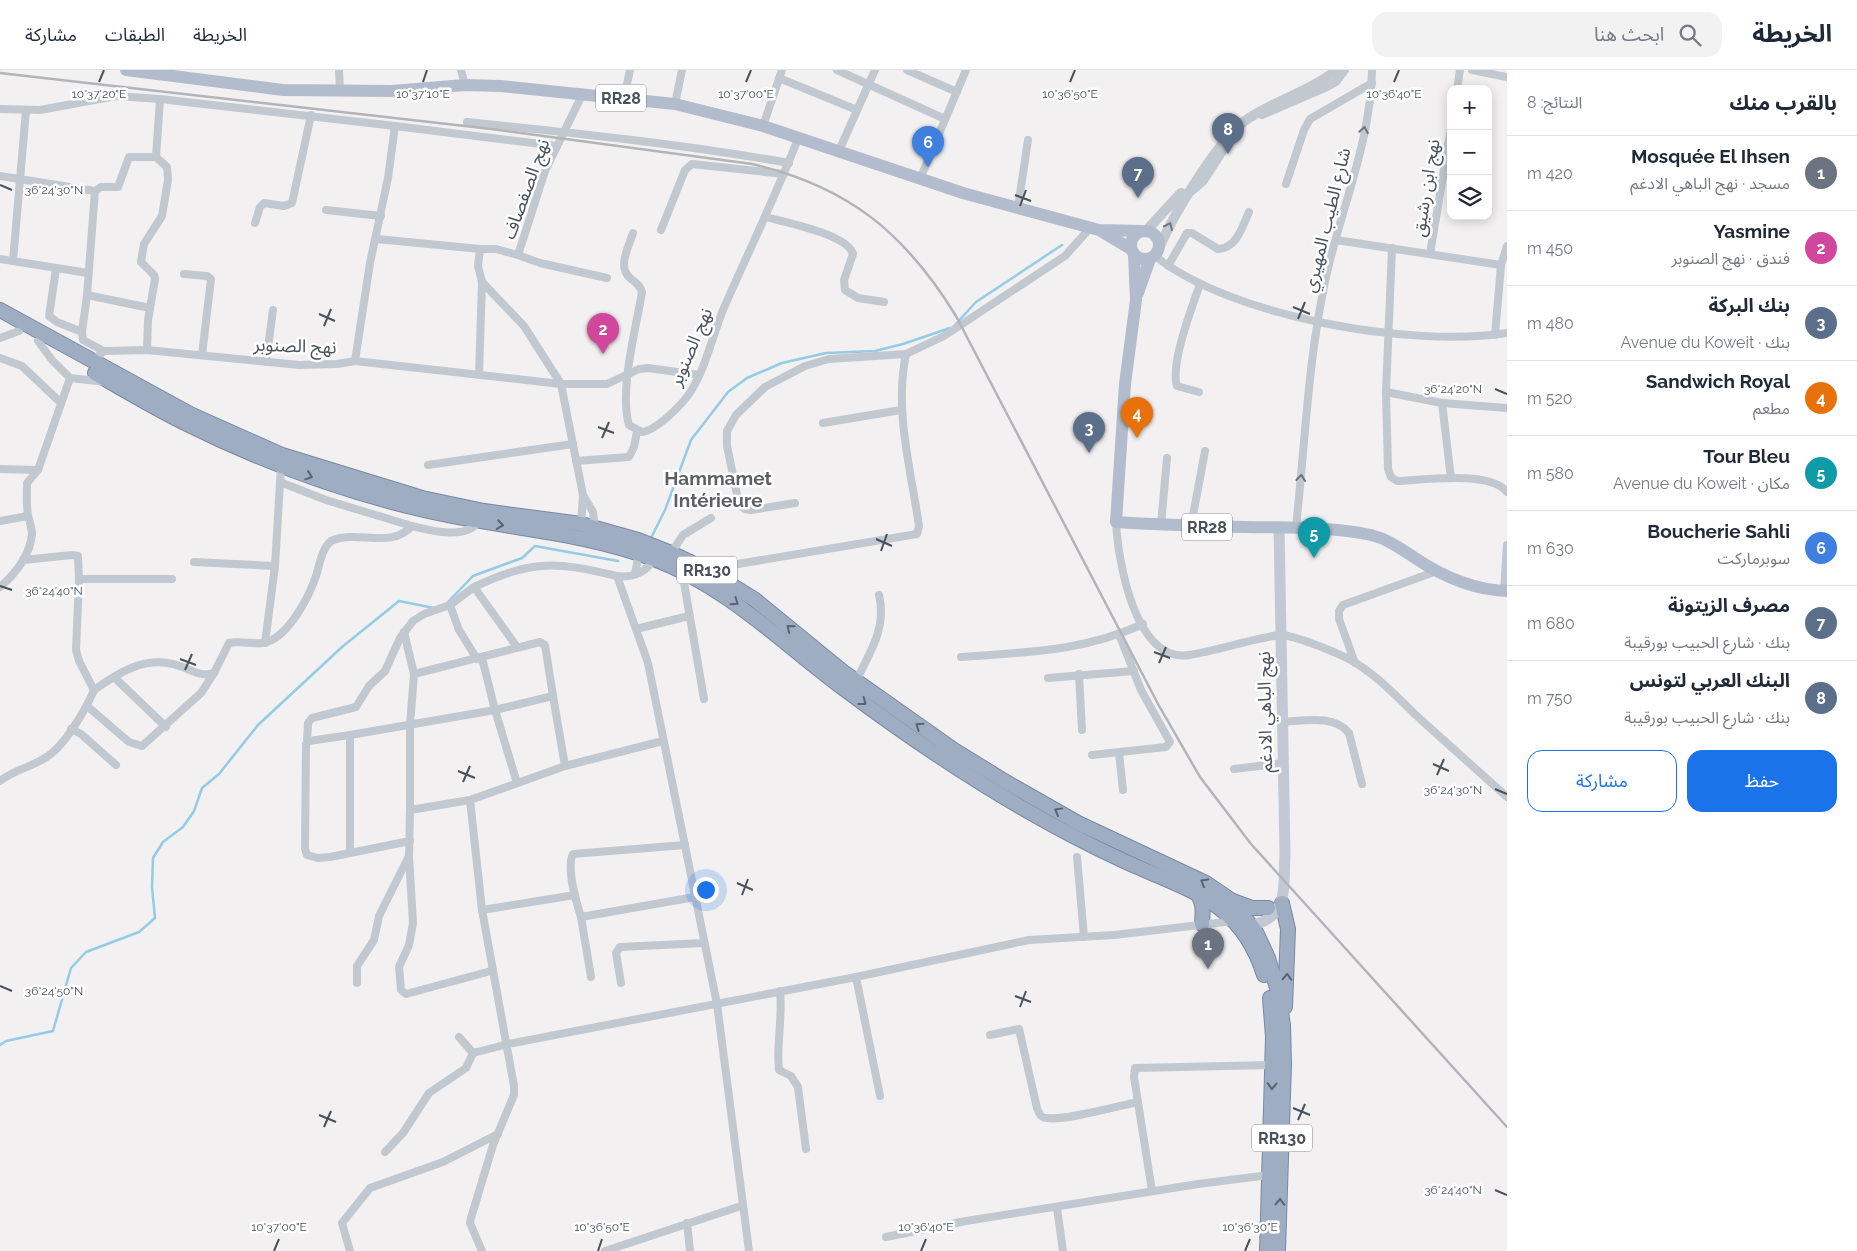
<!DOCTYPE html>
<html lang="ar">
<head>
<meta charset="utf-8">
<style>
  body { margin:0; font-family:Raleway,"Noto Sans Arabic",sans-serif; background:#f2f2f3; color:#1f2937; direction:rtl }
  .controls { position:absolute; right:15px; top:15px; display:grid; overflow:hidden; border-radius:10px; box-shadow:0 2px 12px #0003 }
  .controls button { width:45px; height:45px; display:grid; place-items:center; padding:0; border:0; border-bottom:1px solid #e0e1e3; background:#fff; color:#1f2937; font:25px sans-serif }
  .you { position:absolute; left:705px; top:819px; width:18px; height:18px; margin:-12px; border:4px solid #fff; border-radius:50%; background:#1a73e8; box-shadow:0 0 0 8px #1a73e833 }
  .badge { display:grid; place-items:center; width:32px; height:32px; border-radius:50%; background:#1a73e8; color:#fff; font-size:16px; font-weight:700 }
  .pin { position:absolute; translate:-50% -41px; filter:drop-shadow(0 1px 2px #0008) }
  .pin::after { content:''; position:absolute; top:26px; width:18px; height:15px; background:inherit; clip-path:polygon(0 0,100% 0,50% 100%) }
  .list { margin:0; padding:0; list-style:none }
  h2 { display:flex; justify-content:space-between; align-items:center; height:65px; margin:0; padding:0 20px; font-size:21px }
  h2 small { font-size:16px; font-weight:400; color:#747a83 }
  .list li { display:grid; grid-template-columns:32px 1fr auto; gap:15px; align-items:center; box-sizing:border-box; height:75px; padding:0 20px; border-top:1px solid #e0e1e3 }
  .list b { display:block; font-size:19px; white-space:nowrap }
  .list p { margin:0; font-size:16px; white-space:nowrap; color:#747a83 }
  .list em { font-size:16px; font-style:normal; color:#747a83 }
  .actions { display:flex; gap:10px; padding:15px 20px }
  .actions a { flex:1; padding:11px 0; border:1px solid #1a73e8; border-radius:15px; text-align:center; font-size:18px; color:#1a73e8 }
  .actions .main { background:#1a73e8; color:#fff }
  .icon { flex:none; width:28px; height:28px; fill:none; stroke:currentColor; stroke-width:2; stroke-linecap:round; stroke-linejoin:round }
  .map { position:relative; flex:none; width:1507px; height:1181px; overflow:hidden; direction:ltr }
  header { display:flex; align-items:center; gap:30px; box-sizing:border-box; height:70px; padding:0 25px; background:#fff; border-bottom:1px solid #e0e1e3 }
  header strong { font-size:24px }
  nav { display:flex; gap:28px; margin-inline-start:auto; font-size:18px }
  .search { width:350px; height:45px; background:#f2f2f3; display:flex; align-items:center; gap:12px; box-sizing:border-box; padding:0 18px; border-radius:15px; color:#747a83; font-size:19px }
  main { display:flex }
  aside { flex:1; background:#fff }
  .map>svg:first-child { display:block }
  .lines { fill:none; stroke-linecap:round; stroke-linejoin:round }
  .stream { stroke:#93cce4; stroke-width:2.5 }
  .trunk-casing { stroke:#7789a5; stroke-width:16 }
  .minor { stroke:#c1c8d0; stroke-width:8 }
  .tertiary { stroke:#c1c8d0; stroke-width:10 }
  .secondary { stroke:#c2c9d4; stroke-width:11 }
  .primary { stroke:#b2bccc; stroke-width:12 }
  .trunk { stroke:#9fadc3; stroke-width:14 }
  .rail { stroke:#b2b4b9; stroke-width:2.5 }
  .oneway { stroke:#6d757e }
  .oneway2 { stroke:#5a6370 }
  .ticks { fill:none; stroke:#49515b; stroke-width:2 }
  .labels { text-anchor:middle; stroke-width:5; stroke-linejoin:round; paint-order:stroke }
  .shield { fill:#fff; stroke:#80858c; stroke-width:1 }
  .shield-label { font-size:16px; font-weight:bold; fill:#49515b }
  .street-label { font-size:18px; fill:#49515b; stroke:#fff }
  .neighbourhood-label { font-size:19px; font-weight:bold; fill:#5d5f64; stroke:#fff }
  .ticks-label { font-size:12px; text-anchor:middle; fill:#49515b; stroke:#fff; stroke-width:5; stroke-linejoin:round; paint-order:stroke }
</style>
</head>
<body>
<header>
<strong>الخريطة</strong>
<div class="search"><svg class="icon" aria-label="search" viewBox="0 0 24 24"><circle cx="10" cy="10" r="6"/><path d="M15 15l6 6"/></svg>ابحث هنا</div>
<nav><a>الخريطة</a><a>الطبقات</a><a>مشاركة</a></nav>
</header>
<main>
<aside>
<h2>بالقرب منك<small>النتائج: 8</small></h2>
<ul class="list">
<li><span class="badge" style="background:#6b7280">1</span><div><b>Mosquée El Ihsen</b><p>مسجد · نهج الباهي الادغم</p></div><em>420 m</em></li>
<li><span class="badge" style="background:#d1479c">2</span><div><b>Yasmine</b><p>فندق · نهج الصنوبر</p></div><em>450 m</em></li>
<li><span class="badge" style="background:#5c6f8a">3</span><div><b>بنك البركة</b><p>بنك · Avenue du Koweit</p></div><em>480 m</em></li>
<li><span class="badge" style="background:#e8710a">4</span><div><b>Sandwich Royal</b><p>مطعم</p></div><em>520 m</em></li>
<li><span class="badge" style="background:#0f9aa8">5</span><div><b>Tour Bleu</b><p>مكان · Avenue du Koweit</p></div><em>580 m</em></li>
<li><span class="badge" style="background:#3f7fe0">6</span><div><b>Boucherie Sahli</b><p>سوبرماركت</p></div><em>630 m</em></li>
<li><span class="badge" style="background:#5c6f8a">7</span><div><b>مصرف الزيتونة</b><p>بنك · شارع الحبيب بورقيبة</p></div><em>680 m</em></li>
<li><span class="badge" style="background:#5c6f8a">8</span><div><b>البنك العربي لتونس</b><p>بنك · شارع الحبيب بورقيبة</p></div><em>750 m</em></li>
</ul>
<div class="actions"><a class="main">حفظ</a><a>مشاركة</a></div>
</aside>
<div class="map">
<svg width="1507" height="1181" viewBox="0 0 1507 1181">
  <rect width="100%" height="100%" fill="#f2f0f0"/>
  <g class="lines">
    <g class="stream">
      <path d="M955 255 976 232 1062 175"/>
      <path d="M652 466 665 440 691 370 728 322 747 308 782 293 826 283 875 281 903 274 950 258"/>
      <path d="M447 533 473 506 522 488 535 476 618 491"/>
      <path d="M0 975 6 971 53 961 71 898 86 882 139 862 155 848 152 817 153 788 163 772 183 757 194 741 202 718 219 704 258 655 342 577 399 531 434 538"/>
    </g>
    <defs>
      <g id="trunk">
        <path d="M0 240 190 344 282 385 422 428 484 441 581 454 638 470 671 483 707 500 754 529 842 601 954 680 1006 712 1078 753 1206 813 1231 830 1256 862 1268 888 1277 918 1283 955 1284 994 1278 1181"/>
        <path d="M95 303C124 320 153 337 183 352 259 390 341 421 424 440 500 458 580 461 654 489 728 517 781 572 843 618 931 684 1024 745 1124 791 1187 820 1241 830 1264 905"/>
        <path d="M1195 821C1204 831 1203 841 1202 854"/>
        <path d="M1233 831 1252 838H1268"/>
        <path d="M1282 833 1288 859 1285 937"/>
        <path d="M1267 1181 1273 967 1270 928"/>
      </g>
    </defs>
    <use href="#trunk" class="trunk-casing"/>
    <g class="minor">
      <path d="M339 0 340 21"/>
      <path d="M461 0 465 15"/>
      <path d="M837 0 945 49"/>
      <path d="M907 0 957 22"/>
      <path d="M1472 0 1507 7"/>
      <path d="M779 8 857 40"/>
      <path d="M1457 19 1460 0"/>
      <path d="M624 28 630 0"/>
      <path d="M675 34 682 0"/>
      <path d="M0 39 40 40 116 26 160 29 395 56"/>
      <path d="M1262 45 1327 17 1336 12 1345 0"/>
      <path d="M467 52C575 63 682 74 789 93"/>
      <path d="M763 56 782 0"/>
      <path d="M838 83 875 0"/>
      <path d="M0 106 95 121"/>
      <path d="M920 109 966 0"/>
      <path d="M1286 114 1304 60 1310 49 1372 13"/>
      <path d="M1190 123 1203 112 1227 75"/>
      <path d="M1018 137 1028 70"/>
      <path d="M326 140 381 146"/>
      <path d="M766 147C786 153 847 164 853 184L844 210 845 220 858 228 884 232"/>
      <path d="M255 153 260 137 264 133 284 136 292 133 311 45"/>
      <path d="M661 160 685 100 692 94 784 104"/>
      <path d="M633 163C629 176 617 197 630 208 636 213 640 215 642 222 636 259 619 320 629 355L642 362C657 360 683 334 691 321 706 297 712 267 723 240 748 183 775 127 798 69"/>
      <path d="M377 169 480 179"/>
      <path d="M1336 170 1501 195"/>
      <path d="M1392 178 1386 322 1388 399 1391 407 1397 411C1422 410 1490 400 1507 422"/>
      <path d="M1430 184 1451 58"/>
      <path d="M518 185 540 193 607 208"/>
      <path d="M1155 186C1231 247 1411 278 1507 263"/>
      <path d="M0 189 88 203"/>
      <path d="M13 191 26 40"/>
      <path d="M1168 196 1187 163H1192L1218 179C1237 178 1242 157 1249 142"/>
      <path d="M56 199 49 246 57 252 82 262"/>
      <path d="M184 204 207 206 211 209 202 285"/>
      <path d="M87 225 150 238"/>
      <path d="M1495 265 1501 195 1507 176"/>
      <path d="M0 268 19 261"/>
      <path d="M38 271 52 290 70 308 106 312"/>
      <path d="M147 280 148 250 155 209 154 205 141 192 144 174 162 146 168 110 167 97 156 87"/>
      <path d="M104 281 83 270 82 262 87 225 95 121 101 117H118L129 87H156L160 29"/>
      <path d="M0 288 22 296 61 333"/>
      <path d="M92 291 104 281 147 280 299 295 337 294 355 291 561 314H607L639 299 648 298 699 305"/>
      <path d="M355 291 370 193 388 108 395 56 557 76"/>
      <path d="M266 292 273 240"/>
      <path d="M479 305 482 212"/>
      <path d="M1199 322 1177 316C1170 294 1192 237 1200 214"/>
      <path d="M1386 322 1442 333 1507 338"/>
      <path d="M1442 333 1451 408"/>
      <path d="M823 353 901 340"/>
      <path d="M576 391 629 387 634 377 637 361"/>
      <path d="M428 395 573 374"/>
      <path d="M0 399 38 400 70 308"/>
      <path d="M280 412 326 430 412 456"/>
      <path d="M583 425 593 442 595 460"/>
      <path d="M795 433 751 440 745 439 739 434 727 376V361L736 345 765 317 805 296 829 289 906 284 944 266 1065 186 1091 157"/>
      <path d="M0 451 28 446"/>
      <path d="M1116 452C1118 491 1135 593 1189 585 1213 581 1239 573 1263 568 1269 567 1276 565 1282 565 1297 567 1322 577 1336 583 1369 596 1394 624 1419 648 1448 674 1478 701 1507 727"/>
      <path d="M581 455 583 425 561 314 524 256 482 212 478 196 480 179H496L518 185 545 101 583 23"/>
      <path d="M1161 455 1167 388"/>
      <path d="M1191 456 1205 381"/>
      <path d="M1296 457C1305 374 1308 289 1326 207 1341 139 1371 71 1372 0"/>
      <path d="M671 483 683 465 711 448"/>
      <path d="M654 486C649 502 633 508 617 506L648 593 717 934 749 1181"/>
      <path d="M23 490 72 485 78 486 79 509 76 580 79 591 94 620C118 603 143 587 173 594 188 597 198 608 214 603L229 573C242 570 257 576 267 572 289 565 309 527 316 506 320 494 321 480 331 471 358 459 390 480 412 456 432 461 466 470 479 451"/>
      <path d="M194 492 275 496"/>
      <path d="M708 499 917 464 919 456C911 400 894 340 906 284"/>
      <path d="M682 501 704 629"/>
      <path d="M635 504 639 483"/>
      <path d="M79 509H172"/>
      <path d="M0 517C15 504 30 485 32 464 32 458 29 451 28 445 26 435 27 424 27 413L38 400"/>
      <path d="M1504 521 1507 475"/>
      <path d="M450 535 459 560 477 589"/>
      <path d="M636 559 689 546"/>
      <path d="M404 562 414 604"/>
      <path d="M265 573 275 496 281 396"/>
      <path d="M517 577 474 517C533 490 554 491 617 506"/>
      <path d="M961 587C1026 582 1082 582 1143 554"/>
      <path d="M482 588 495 640 517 713"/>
      <path d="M1355 593 1339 549V541L1343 535 1437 501"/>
      <path d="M1079 604 1082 660"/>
      <path d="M115 608 166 657"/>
      <path d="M1048 608 1134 601"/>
      <path d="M856 611C870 582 887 558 879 525"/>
      <path d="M87 636 129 672 142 676 201 623 214 603"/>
      <path d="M1283 652C1304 651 1334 644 1349 663L1362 714"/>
      <path d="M71 659 81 664 116 695"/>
      <path d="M350 665 309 671 306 674 305 779 307 785 318 788 330 787 410 771"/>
      <path d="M307 673 308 653 312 648 356 637 369 616 385 601 400 568 413 551 424 544 450 535 474 517"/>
      <path d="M1119 683 1123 720"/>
      <path d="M1092 685 1166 677 1170 672 1141 620 1119 564"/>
      <path d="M1234 699 1283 693"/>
      <path d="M0 711C15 699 33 697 48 686 65 675 86 639 94 620"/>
      <path d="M470 730 482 840"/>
      <path d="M410 740V655L414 604 540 572 545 575 553 626"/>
      <path d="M350 782V665L495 640 553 626 565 696"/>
      <path d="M409 786 413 853 409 875 399 897 401 920 406 924 491 901"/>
      <path d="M1077 787 1084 867"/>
      <path d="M581 847C576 831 566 798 573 784L685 775"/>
      <path d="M591 907 581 847 695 827"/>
      <path d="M856 907 880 1026"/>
      <path d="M357 913V896L374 870 379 846 409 786 410 740 470 730 565 696 663 671"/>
      <path d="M621 913 616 883 620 877 704 873"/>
      <path d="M780 921C783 948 776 974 779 1000L791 1006 798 1017 806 1079"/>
      <path d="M990 965 1019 959 1037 1038C1039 1044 1041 1048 1047 1048 1064 1051 1118 1036 1138 1032"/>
      <path d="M459 967 473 983 508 974 856 907 1029 870 1114 865 1234 851"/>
      <path d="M385 1082 403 1063 429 1023 466 998 473 983"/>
      <path d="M1152 1121 1134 1007 1135 998 1272 995"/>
      <path d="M1057 1138 1063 1181"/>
      <path d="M687 1153 690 1181"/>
      <path d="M886 1167 966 1151 1198 1114 1269 1105"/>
      <path d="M350 1181 342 1153 370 1118 443 1092 498 1064"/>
      <path d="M482 1181 470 1153 471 1148 493 1075 514 1025V1016L482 840 575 825"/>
      <path d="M605 1181 741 1136"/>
    </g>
    <g class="tertiary">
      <path d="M1146 161 1181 123"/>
      <path d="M1160 176C1174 144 1220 66 1249 48 1277 30 1310 21 1337 0"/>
    </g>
    <path class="secondary" d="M1243 857C1290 851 1283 820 1285 784L1279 457"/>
    <g class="primary">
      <path d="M126 0 283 20 392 21 465 15 501 16 675 34 763 56 963 123 1099 160 1141 161"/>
      <circle cx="1145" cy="175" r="14"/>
      <path d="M1101 161 1131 179"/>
      <path d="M1134 185 1136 230 1125 314 1116 452C1159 455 1203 456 1246 457 1287 458 1330 456 1371 465 1388 469 1401 479 1415 488 1442 506 1474 520 1507 521"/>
      <path d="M1138 223 1150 189"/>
    </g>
    <use href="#trunk" class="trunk"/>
    <path class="rail" d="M0 3 491 59 752 94C848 116 905 163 956 246L1158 634 1200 707 1251 774 1507 1057"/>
  </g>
  <defs><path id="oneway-chevron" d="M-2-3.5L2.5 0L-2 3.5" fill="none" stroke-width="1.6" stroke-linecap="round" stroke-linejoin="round" transform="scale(1.25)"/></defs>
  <g class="oneway">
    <use href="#oneway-chevron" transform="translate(1364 60) rotate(-80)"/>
    <use href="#oneway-chevron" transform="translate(1169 156) rotate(-65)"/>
    <use href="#oneway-chevron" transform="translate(1301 408) rotate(-84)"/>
  </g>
  <g class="oneway2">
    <use href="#oneway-chevron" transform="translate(309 406) rotate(18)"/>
    <use href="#oneway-chevron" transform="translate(500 455) rotate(9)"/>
    <use href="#oneway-chevron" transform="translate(735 532) rotate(35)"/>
    <use href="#oneway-chevron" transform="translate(790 558) rotate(-141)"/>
    <use href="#oneway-chevron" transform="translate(863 632) rotate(37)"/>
    <use href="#oneway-chevron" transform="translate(919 656) rotate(-145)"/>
    <use href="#oneway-chevron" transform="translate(1058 741) rotate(-151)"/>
    <use href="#oneway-chevron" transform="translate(1204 812) rotate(-150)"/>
    <use href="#oneway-chevron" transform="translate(1287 907) rotate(-88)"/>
    <use href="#oneway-chevron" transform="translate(1272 1016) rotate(92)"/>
    <use href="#oneway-chevron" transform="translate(1280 1132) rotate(-88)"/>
  </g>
  <path class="ticks" d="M99 12 104 0M423 12 427 0M746 12 751 0M1070 12 1075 0M1394 12 1399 0M0 115 12 120M1015 125 1031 131M1020 136 1026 120M1293 237 1310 244M319 244 335 251M1298 249 1305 232M324 256 331 239M1495 319 1507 324M598 357 614 363M602 368 609 352M876 469 892 476M881 481 887 464M0 516 12 520M1154 582 1170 588M180 589 196 595M1159 593 1166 577M185 600 192 584M1433 694 1449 701M458 701 475 708M1437 705 1444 689M463 712 470 696M1495 719 1507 724M737 813 753 820M742 825 748 809M0 916 12 921M1015 926 1031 932M1020 937 1026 921M1293 1038 1310 1045M319 1045 336 1052M1298 1050 1305 1034M324 1057 331 1041M1495 1120 1507 1125M274 1181 279 1169M598 1181 602 1169M921 1181 926 1169M1245 1181 1250 1169"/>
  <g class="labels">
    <g class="shield">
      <rect x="596" y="14.5" width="50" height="27" rx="4"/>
      <rect x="1182" y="443.5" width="50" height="27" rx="4"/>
      <rect x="677" y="486.5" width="60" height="27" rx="4"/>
      <rect x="1252" y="1054.5" width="60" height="27" rx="4"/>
    </g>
    <g class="shield-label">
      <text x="621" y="34">RR28</text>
      <text x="1207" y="463">RR28</text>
      <text x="707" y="506">RR130</text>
      <text x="1282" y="1074">RR130</text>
    </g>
    <g class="street-label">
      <text transform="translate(1426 118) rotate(-81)" y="6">نهج ابن رشيق</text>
      <text transform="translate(526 119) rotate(-70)" y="6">نهج الصفصاف</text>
      <text transform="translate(1327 150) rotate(-76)" y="6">شارع الطيب المهيري</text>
      <text transform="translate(295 276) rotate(2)" y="6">نهج الصنوبر</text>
      <text transform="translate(691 277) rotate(-67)" y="6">نهج الصنوبر</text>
      <text transform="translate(1265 642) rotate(-91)" y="6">نهج الباهي الادغم</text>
    </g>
    <g class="neighbourhood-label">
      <text x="718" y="415">Hammamet<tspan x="718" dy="22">Intérieure</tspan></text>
    </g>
  </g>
  <g class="ticks-label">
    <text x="746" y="28">10°37'00"E</text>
    <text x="1070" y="28">10°36'50"E</text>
    <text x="1394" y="28">10°36'40"E</text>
    <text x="99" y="28">10°37'20"E</text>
    <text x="423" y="28">10°37'10"E</text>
    <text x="54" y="124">36°24'30"N</text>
    <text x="1453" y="323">36°24'20"N</text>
    <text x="54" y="525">36°24'40"N</text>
    <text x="1453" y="724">36°24'30"N</text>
    <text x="54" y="925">36°24'50"N</text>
    <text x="1453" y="1124">36°24'40"N</text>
    <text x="279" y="1161">10°37'00"E</text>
    <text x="602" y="1161">10°36'50"E</text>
    <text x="926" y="1161">10°36'40"E</text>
    <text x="1250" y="1161">10°36'30"E</text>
  </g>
</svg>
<div class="controls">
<button>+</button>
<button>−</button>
<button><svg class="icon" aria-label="layers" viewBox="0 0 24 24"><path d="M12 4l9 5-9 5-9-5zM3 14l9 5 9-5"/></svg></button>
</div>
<div class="you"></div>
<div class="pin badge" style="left:1208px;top:899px;background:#6b7280">1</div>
<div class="pin badge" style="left:603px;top:284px;background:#d1479c">2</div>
<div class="pin badge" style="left:1089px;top:383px;background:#5c6f8a">3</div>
<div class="pin badge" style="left:1137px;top:368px;background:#e8710a">4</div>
<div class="pin badge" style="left:1314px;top:488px;background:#0f9aa8">5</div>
<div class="pin badge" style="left:928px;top:97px;background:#3f7fe0">6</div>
<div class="pin badge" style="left:1138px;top:128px;background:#5c6f8a">7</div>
<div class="pin badge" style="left:1228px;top:84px;background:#5c6f8a">8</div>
</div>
</main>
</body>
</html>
